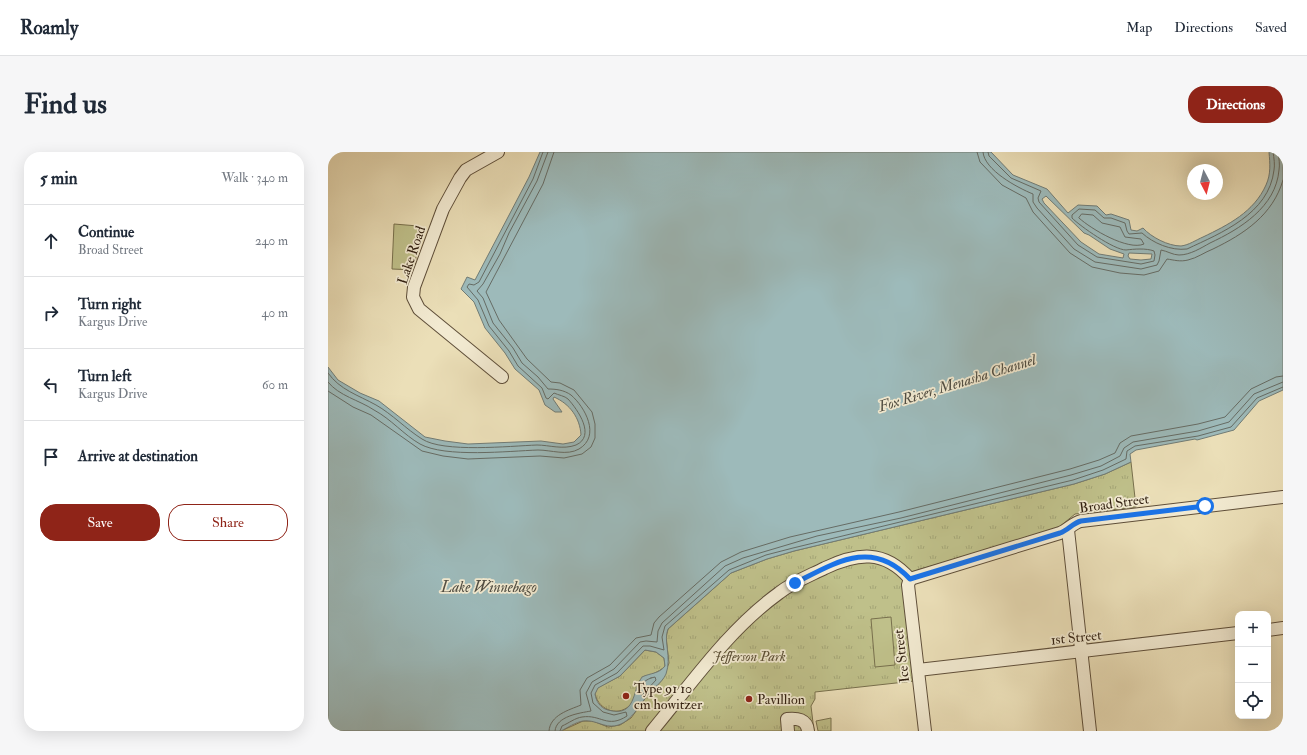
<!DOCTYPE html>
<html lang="en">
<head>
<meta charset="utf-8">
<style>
  body { margin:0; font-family:"IM FELL Double Pica",serif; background:#f6f6f7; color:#1f2937 }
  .controls { position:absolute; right:12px; bottom:12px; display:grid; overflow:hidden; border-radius:8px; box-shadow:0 4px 16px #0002 }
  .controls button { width:36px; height:36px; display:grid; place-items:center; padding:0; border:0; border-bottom:1px solid #e0e1e3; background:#fff; color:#1f2937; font:20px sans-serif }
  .compass { position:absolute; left:859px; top:12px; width:36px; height:36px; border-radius:50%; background:#fff; box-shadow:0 4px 16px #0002; rotate:173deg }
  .stop { position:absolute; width:12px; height:12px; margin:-9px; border:3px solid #1a73e8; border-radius:50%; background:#fff }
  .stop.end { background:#1a73e8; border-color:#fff; box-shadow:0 1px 4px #0008 }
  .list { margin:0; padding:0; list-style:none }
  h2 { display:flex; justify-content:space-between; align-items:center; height:52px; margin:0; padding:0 16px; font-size:17px }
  h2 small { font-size:13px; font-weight:400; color:#747a83 }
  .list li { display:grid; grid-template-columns:26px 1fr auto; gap:12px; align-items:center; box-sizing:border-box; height:72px; padding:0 16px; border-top:1px solid #e0e1e3 }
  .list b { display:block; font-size:15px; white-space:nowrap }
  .list p { margin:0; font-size:13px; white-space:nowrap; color:#747a83 }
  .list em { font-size:13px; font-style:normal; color:#747a83 }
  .actions { display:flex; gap:8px; padding:12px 16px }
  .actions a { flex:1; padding:9px 0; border:1px solid #8f2418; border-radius:16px; text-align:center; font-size:14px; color:#8f2418 }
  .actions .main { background:#8f2418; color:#fff }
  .icon { flex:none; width:22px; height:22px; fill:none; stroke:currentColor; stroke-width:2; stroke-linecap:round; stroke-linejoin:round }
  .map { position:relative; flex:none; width:955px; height:579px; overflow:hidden; border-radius:16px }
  header { display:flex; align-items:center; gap:24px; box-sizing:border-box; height:56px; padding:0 20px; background:#fff; border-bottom:1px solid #e0e1e3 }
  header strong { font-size:19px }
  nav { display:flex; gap:22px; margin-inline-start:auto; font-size:14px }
  .intro { display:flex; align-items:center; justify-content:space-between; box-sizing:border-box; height:96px; padding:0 24px }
  h1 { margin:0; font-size:28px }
  .button { padding:10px 18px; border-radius:16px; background:#8f2418; color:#fff; font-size:14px; font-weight:700 }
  main { display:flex; gap:24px; padding:0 24px }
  aside { flex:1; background:#fff; border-radius:16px; box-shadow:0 4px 16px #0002 }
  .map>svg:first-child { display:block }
  .park { fill:url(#park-tufts); stroke:#78704d }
  .garden { fill:#bfc08a; stroke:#78704d }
  .water { fill:#9dbaba; stroke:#717c76; fill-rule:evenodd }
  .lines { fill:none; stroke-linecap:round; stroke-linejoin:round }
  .shore { stroke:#666c65; stroke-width:1 }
  .minor-casing { stroke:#5f4f3a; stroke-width:14 }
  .minor { stroke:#f2ead1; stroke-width:12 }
  .route { stroke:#1a73e8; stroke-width:5 }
  .poi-dot { fill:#8f2418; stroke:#f2ead1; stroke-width:1.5 }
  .labels { text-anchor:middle; stroke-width:3.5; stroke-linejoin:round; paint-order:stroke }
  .street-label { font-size:14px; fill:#301f10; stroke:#f2ead1 }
  .park-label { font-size:14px; font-style:italic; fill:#5b4f35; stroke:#f2ead1 }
  .poi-label { font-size:14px; fill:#301f10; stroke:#f2ead1; text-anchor:start }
  .water-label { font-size:15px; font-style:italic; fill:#514e43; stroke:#f2ead1 }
</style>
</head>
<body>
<header>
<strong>Roamly</strong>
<nav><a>Map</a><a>Directions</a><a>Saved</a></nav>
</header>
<div class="intro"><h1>Find us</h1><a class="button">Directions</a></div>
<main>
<aside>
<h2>5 min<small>Walk · 340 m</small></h2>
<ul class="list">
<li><svg class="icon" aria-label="ahead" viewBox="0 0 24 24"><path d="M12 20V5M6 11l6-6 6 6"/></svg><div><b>Continue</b><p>Broad Street</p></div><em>240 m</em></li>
<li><svg class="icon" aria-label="right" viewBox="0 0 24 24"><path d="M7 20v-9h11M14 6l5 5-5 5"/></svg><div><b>Turn right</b><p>Kargus Drive</p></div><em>40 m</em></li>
<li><svg class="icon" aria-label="left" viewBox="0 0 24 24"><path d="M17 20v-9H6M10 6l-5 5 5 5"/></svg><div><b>Turn left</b><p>Kargus Drive</p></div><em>60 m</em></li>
<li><svg class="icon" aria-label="arrive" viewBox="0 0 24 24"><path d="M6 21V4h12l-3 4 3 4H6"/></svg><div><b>Arrive at destination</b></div></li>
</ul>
<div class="actions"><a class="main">Save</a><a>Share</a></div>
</aside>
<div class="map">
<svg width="955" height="579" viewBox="0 0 955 579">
  <defs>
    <pattern id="park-tufts" width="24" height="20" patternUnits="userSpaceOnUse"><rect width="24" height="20" fill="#bfc08a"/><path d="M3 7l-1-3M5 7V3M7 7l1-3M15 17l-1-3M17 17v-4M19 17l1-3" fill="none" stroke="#a4a576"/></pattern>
  </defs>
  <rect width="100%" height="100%" fill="#ebdfb8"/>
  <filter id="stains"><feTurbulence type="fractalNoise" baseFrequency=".005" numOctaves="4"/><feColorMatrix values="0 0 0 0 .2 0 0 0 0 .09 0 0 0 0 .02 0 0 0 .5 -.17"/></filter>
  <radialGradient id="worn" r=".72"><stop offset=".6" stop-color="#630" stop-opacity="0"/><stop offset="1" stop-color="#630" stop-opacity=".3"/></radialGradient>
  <g class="park">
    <path d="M803 310 808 355 747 362 730 376 580 421 586 529 487 540V547L483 554 486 579H233L255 569H265L280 575 292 573 303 566 319 544 334 528 341 511 338 485 340 477 403 421 439 407 466 399 746 332 777 322Z"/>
    <path d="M317 498 328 500 336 506 337 514C331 521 319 523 311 529 307 536 309 544 304 551 292 566 271 559 267 542L269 536 292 524Z"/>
    <path d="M503 566V579H490L488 569Z"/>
  </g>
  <g class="garden">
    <path d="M66 72 90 74 87 118 64 117Z"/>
    <path d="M563 465 567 513 547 515 543 467Z"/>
  </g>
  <path class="water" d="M212 0H663L685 23 719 37 740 61 750 53 769 54 778 63 783 62 801 68 803 78 809 79 815 76C823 85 840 94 853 94 861 93 868 88 875 85 900 73 926 60 938 33 943 22 942 12 941 0H955V238L931 249 906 278 869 288 867 287 808 298 802 302 803 310 777 322 746 332 466 399 439 407 403 421 340 477C335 489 344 505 338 522 334 531 324 537 318 545 308 559 297 579 276 573 269 571 263 568 255 569 248 570 239 576 233 579H0V215L10 228 32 241 51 249 97 285 117 289 140 292 213 289 235 292 246 290 253 283C252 266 242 252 226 245L225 247 234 260H227L217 253 211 238 187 217 177 201 157 176 146 150 133 137 139 125 147 128 201 25ZM718 44 756 81 761 83 782 97 796 102 795 106 771 102 753 90 716 51 714 47ZM801 101 824 102 823 107 813 108 802 107 800 104ZM317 498 328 500 336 506 337 514C331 522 322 521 314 525 304 539 308 566 280 558 272 556 268 549 267 542L270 536 292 524Z"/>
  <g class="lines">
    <g class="shore">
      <path d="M649 0 652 10 674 33 698 46 705 60 742 101 764 115 792 121 816 123 831 119 839 107C846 108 852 110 860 108 869 106 877 100 885 97 916 82 945 63 955 28"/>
      <path d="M655 0C656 18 690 36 705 42V50L709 56 746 97 767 110 813 117 829 113 831 109 833 98C839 99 845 103 851 103 862 103 873 96 882 91 912 77 948 55 951 18 952 13 951 6 950 0"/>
      <path d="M660 0 661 4 683 26 713 39 710 46 711 50 750 93 769 105 813 112 826 109 827 103 826 99C818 96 806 97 798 98 786 98 752 74 744 66V63L751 57 767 58 776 66H783L797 71 799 79 801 82 814 81C825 91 843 99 859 97 893 81 941 62 946 18 947 13 946 6 945 0"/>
      <path d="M754 62 765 63 774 71 792 75 797 85 813 87 816 92C800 99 763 77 751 66Z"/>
      <path d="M0 221C12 238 30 243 48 253 64 262 78 277 94 287 115 301 182 294 209 293 221 293 235 298 248 293 268 284 250 258 240 247 237 244 230 243 226 241L220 247 218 246 214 236 190 214 181 199 161 174 150 148 139 135 141 132 146 133 151 130 205 27 215 0"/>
      <path d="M0 230C11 244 31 248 46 258 63 267 76 283 92 292 117 306 181 299 210 298 223 298 239 304 251 297 273 284 257 255 243 243 236 238 228 237 220 237L210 225 194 211 185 196 165 171 155 146 149 139 155 132 172 102 181 81 209 29 220 0"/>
      <path d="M0 239 25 255 43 263 94 299 115 304 140 307 212 304 236 306 254 302 263 295 267 286V272L264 260 246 238 232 231 223 230 199 207 171 168 158 140 215 32 226 0"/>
      <path d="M323 526 327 525 328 528 315 542 313 543C310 534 315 529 323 526Z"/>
      <path d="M221 579C222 563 241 558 253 553L252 538 259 526 282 513 308 486 323 483 326 471 331 465 393 410 413 400 462 385 571 360 742 317 771 308 787 301 792 291 803 284 870 272 897 265 923 237 948 225 955 224"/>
      <path d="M227 579C228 564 252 561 263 559L258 541 264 530 286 517 312 490 318 489 329 490 330 479 334 471 397 414 415 406 489 384 573 366 743 323 773 314 792 304 796 296 805 290 870 279 901 270 926 242 955 230"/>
      <path d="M232 579 234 574C241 571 247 566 254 565 273 562 279 577 299 564L298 560 286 563 275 560 265 551 263 541 267 533 289 521 315 494H322L336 498 334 485 337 474 401 418 438 403 465 396 745 328 775 318 798 307 799 299 807 294 870 284 903 275 929 246 955 235"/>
    </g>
    <defs>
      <g id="minor">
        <path d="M170 0 138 18 132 26 115 57 86 135 85 145 91 157 174 225"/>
        <path d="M740 378 762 579"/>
        <path d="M582 427 732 381C740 378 745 371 753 369L955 345"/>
        <path d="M582 427 580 433 597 579"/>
        <path d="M940 478 955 476"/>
        <path d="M590 518 910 481"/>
        <path d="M324 579C364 531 400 478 451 441 465 430 481 424 497 416 529 401 556 397 582 427"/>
        <path d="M460 579 459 567C469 566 479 567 480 579"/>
      </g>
    </defs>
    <use href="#minor" class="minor-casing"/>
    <use href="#minor" class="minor"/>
  </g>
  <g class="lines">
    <path class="route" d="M467 431C507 411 544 386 582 427L732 381C740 378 745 371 753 369L877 354"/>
  </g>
  <g class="poi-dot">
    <circle cx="298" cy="544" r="4"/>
    <circle cx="421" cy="547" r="4"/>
  </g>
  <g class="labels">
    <g class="street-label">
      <text transform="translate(83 103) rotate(-71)" y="5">Lake Road</text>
      <text transform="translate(786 351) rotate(-8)" y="5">Broad Street</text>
      <text transform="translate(748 485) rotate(-6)" y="5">1st Street</text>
      <text transform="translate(573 504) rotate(-97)" y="5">Ice Street</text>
    </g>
    <g class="park-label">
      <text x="421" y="509">Jefferson Park</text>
    </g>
    <g class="poi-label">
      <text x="306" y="541">Type 91 10<tspan x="306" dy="16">cm howitzer</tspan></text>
      <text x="429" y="552">Pavillion</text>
    </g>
    <g class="water-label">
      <text transform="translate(629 231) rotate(-17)" y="5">Fox River, Menasha Channel</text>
      <text x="161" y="440">Lake Winnebago</text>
    </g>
  </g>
  <rect width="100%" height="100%" filter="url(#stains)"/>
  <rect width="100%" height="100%" fill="url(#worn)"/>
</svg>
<div class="controls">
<button>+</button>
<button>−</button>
<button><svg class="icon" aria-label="locate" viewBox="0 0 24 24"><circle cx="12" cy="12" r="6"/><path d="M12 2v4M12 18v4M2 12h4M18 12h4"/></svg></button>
</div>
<svg class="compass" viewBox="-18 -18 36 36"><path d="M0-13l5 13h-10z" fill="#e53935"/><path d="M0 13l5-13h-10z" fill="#747a83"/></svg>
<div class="stop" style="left:877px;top:354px"></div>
<div class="stop end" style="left:467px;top:431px"></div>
</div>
</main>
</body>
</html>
